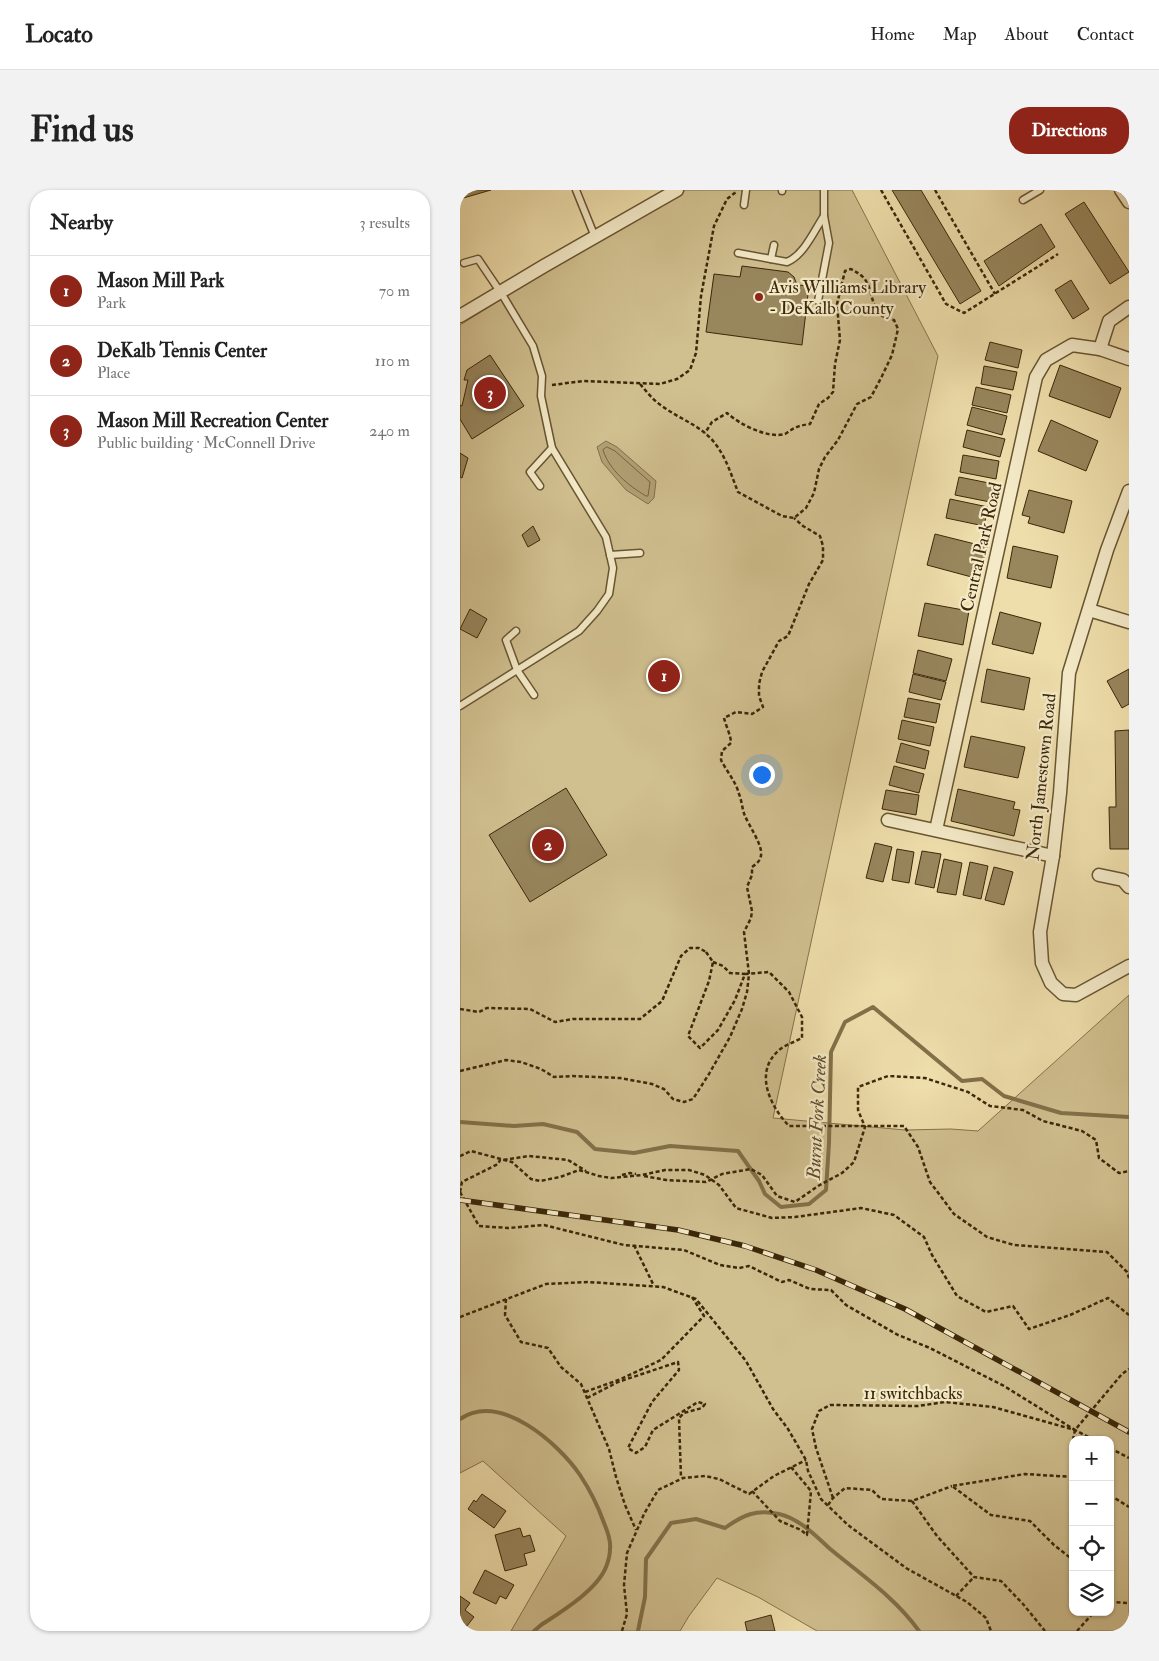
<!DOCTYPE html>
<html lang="en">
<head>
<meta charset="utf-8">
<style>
  body { margin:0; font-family:"IM FELL Double Pica",serif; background:#f2f2f2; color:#222 }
  .controls { position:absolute; right:15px; bottom:15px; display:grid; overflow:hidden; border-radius:10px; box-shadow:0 1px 4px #0004 }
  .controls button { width:45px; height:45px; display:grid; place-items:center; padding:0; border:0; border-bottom:1px solid #e0e0e0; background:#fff; color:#222; font:25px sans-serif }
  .you { position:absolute; left:301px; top:584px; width:18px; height:18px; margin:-12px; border:4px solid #fff; border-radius:50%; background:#1a73e8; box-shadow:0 0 0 8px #1a73e833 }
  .badge { display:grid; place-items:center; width:32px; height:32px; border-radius:50%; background:#8f2418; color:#fff; font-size:16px; font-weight:700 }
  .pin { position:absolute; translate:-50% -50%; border:2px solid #fff; box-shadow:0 1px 5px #0006 }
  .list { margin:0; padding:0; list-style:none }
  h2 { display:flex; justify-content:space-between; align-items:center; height:65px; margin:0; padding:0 20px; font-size:21px }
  h2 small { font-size:16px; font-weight:400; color:#767676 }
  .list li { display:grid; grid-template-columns:32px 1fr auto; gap:15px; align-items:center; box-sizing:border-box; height:70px; padding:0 20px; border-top:1px solid #e0e0e0 }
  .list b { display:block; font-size:19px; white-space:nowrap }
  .list p { margin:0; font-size:16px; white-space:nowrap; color:#767676 }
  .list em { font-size:16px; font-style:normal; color:#767676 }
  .icon { flex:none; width:28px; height:28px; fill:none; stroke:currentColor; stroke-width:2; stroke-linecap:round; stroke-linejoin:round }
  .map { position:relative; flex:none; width:669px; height:1441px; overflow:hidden; border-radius:20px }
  header { display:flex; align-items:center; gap:30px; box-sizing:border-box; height:70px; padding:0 25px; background:#fff; border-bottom:1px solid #e0e0e0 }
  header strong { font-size:24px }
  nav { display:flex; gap:28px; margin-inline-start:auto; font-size:18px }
  .intro { display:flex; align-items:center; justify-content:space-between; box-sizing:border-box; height:120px; padding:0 30px }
  h1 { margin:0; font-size:35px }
  .button { padding:12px 22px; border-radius:20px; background:#8f2418; color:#fff; font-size:18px; font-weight:700 }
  main { display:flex; gap:30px; padding:0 30px }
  aside { flex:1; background:#fff; border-radius:20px; box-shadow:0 1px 4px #0004 }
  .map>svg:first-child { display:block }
  .green { fill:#d0bf8f; stroke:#86734c; fill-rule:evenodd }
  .water { fill:#b1a074; stroke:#827049 }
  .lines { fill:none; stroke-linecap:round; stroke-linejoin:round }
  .shore { stroke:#76643e; stroke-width:1 }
  .stream { stroke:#827049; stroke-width:4 }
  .building { fill:#98865d; stroke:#3b2709 }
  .service-casing { stroke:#685532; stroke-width:9 }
  .minor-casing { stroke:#685532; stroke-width:15 }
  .path { stroke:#3b2709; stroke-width:2.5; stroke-dasharray:4 2.5; stroke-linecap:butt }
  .service { stroke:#f4eac8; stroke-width:6 }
  .minor { stroke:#f4eac8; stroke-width:12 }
  .rail-casing { stroke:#3b2709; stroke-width:5.5 }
  .rail { stroke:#f4eac8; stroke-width:4; stroke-dasharray:11; stroke-linecap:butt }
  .path-bridge { stroke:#3b2709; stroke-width:2.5; stroke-dasharray:4 2.5; stroke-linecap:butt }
  .poi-dot { fill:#8f2418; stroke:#f4eac8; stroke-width:2 }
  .labels { text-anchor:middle; stroke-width:4.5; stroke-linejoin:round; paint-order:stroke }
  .poi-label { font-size:18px; fill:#3b2709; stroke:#f4eac8; text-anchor:start }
  .street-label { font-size:18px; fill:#3b2709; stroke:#f4eac8 }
  .water-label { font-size:19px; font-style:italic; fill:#5e4b29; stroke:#f4eac8 }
</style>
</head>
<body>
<header>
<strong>Locato</strong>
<nav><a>Home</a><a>Map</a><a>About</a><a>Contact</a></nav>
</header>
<div class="intro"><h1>Find us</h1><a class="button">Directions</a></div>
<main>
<aside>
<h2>Nearby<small>3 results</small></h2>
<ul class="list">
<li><span class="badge">1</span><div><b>Mason Mill Park</b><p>Park</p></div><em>70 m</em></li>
<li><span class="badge">2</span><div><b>DeKalb Tennis Center</b><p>Place</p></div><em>110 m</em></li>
<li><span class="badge">3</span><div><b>Mason Mill Recreation Center</b><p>Public building · McConnell Drive</p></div><em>240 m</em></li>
</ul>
</aside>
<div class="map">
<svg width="669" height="1441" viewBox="0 0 669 1441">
  <rect width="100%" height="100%" fill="#eedeab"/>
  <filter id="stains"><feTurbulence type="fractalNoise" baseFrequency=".004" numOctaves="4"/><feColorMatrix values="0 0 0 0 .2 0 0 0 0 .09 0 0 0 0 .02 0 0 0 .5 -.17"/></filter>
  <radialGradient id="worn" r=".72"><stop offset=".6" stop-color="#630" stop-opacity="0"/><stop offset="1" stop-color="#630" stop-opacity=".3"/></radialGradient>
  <path class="green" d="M216 0H392L478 166 313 928 445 940 491 939 518 941 669 805V1441H357L298 1407 257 1388 229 1426 220 1441H51L106 1346 23 1271 0 1283V135ZM613 1250H650V1422H613Z"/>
  <path class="water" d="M146 251 157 257 196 291 194 308 188 314 166 300 142 272 137 257Z"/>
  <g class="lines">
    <path class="shore" d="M147 257 155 261 190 292 188 306H186C169 296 149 280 143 260Z"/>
    <g class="stream">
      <path d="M0 932 54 936 83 934 117 942 135 959 174 963 210 956 278 961 299 991 305 1004 321 1017 349 1014 366 1000 369 953 371 862 385 832 413 817 502 891 522 889 544 906 601 923 669 927"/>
      <path d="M0 1229C40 1201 99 1254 120 1285 130 1300 138 1316 144 1333 147 1340 151 1351 150 1359 150 1365 148 1372 146 1377 137 1400 101 1422 81 1435L74 1441"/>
      <path d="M178 1441 185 1407 186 1369 211 1333 236 1329 265 1338C283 1325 296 1319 319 1324 338 1328 355 1345 369 1358 400 1384 435 1407 459 1441"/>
    </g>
  </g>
  <g class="building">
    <path d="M0 0H31L0 9Z"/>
    <path d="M432 0H461L521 101 500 114Z"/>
    <path d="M624 12 669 82 650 94 605 24Z"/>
    <path d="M581 34 595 57 539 96 524 71Z"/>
    <path d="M282 76 328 82 334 87 337 95 349 96 342 155 246 142 254 84 280 87Z"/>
    <path d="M611 90 629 119 613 129 595 100Z"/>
    <path d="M530 152 562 160 558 178 525 170Z"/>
    <path d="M30 165 64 216 12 249 0 229V215L2 216 8 190H4L7 180Z"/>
    <path d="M600 175 661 198 650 228 589 206Z"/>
    <path d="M524 176 557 182 553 200 521 194Z"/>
    <path d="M516 197 551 205 547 223 512 215Z"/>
    <path d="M512 217 547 226 542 245 507 235Z"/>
    <path d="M591 230 638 251 626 281 578 261Z"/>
    <path d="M507 240 545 249 540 267 503 257Z"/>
    <path d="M0 263 8 268 2 288 0 287Z"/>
    <path d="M503 265 539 271 536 289 500 282Z"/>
    <path d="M499 287 534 294 530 312 495 305Z"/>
    <path d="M569 300 612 311 604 343 568 333 570 327 562 325Z"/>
    <path d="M490 309 528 317 524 336 486 328Z"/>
    <path d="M73 336 80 350 68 357 62 345Z"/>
    <path d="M475 344 527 357 519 389 467 375Z"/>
    <path d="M553 356 598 366 591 398 547 388Z"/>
    <path d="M465 413 509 421 503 455 458 446Z"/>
    <path d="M10 419 27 429 17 448 0 439Z"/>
    <path d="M540 422 581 433 573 464 532 454Z"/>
    <path d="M458 460 492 469 486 491 453 483Z"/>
    <path d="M527 479 570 488 564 520 521 512Z"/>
    <path d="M669 479V514L662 518 647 491Z"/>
    <path d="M453 484 486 492 481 510 449 502Z"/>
    <path d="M448 508 480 514 476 533 444 527Z"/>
    <path d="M442 530 474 537 470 556 438 549Z"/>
    <path d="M669 540V659H650L649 617H656L655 541Z"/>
    <path d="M511 546 565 557 558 588 504 577Z"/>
    <path d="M441 553 469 561 465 579 436 572Z"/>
    <path d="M434 576 464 584 459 603 429 595Z"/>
    <path d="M106 598 147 665 70 712 29 645Z"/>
    <path d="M498 599 555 612 553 619 560 620 554 646 491 631Z"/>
    <path d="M426 600 459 605 456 625 422 619Z"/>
    <path d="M415 653 432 657 423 692 406 688Z"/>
    <path d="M437 659 454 662 449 693 432 690Z"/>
    <path d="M462 661 481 664 474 698 455 694Z"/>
    <path d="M484 669 502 673 496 705 477 702Z"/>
    <path d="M510 672 528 676 521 709 503 705Z"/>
    <path d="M534 677 553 682 544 715 525 710Z"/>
    <path d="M22 1304 46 1321 34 1338 8 1319 14 1310 16 1312Z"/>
    <path d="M60 1338 63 1347 70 1345 75 1361 64 1364 67 1375 45 1381 35 1345Z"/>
    <path d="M25 1380 54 1395 46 1409 40 1406 36 1414 13 1403Z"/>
    <path d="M0 1406 10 1413 5 1420 14 1427 3 1441H0Z"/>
    <path d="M311 1425 315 1441H287L285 1432Z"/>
  </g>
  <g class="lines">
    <defs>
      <g id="service">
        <path d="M116 0 135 47"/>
        <path d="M322 1V0"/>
        <path d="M563 10 580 0"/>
        <path d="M284 15 286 0"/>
        <path d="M278 63 327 72C344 65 354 41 364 26"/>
        <path d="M311 69 314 55"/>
        <path d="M358 111 369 53 364 26V0"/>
        <path d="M80 296 70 282 92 258"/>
        <path d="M150 365 180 363"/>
        <path d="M56 441 46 450 57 480 74 505"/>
        <path d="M0 516 119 441 137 421 149 404 153 378 146 347 92 258 81 206 82 186 73 156 43 106 18 69 4 73"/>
      </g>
      <g id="minor">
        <path d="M661 0 669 12"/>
        <path d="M0 126 84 76 217 0"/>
        <path d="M640 159 649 131 669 117"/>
        <path d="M669 301 647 360 609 483 600 603 593 666 580 742 582 773 591 793 603 804 616 805 669 776"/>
        <path d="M629 420 669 432"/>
        <path d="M428 630 593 666"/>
        <path d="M476 640 576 187 586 170 612 155 640 159 669 169"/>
        <path d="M639 685 663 690 669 697"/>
      </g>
    </defs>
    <use href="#service" class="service-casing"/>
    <use href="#minor" class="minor-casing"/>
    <g class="path">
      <path d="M421 0 486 114 504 123 598 64"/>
      <path d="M475 0 535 104"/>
      <path d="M180 194C187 202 193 210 202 216 221 230 243 236 257 256 267 270 272 287 278 302L322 326 334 328 346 318 354 303 359 279 365 267 378 250 397 214 411 207 422 186 432 165 438 139 434 130C408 126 416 104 404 88 400 84 396 82 391 79L385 81 377 114 380 150 375 174 373 202 368 208 359 214 350 234C343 235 337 236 331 240 329 241 327 243 325 244 308 249 279 234 267 223L252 232 245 243"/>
      <path d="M92 195 123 191 200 194 217 189 230 180 236 163 241 106 254 36 267 9 276 2"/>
      <path d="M253 772 263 776 270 783 285 784"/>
      <path d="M0 819 19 822 27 818 70 819 95 832 113 829H180L202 811 221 766 230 758H239L246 762"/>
      <path d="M0 881 46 870 61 872 81 879 94 887 113 886 160 888 192 894 204 899 213 909 224 912 233 909 249 884 270 847 282 819 287 802 289 784 284 742 291 728 292 721 287 697 292 685V677C298 673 302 669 301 661 300 652 289 635 285 626 282 619 282 611 279 604 276 592 266 580 261 570L262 561 271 553C271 546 266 536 264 528L276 522 292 524 303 517 299 506V494L302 482 319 451 328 446 349 394 363 370V356L360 346 343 336 334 328"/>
      <path d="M0 966 11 961 52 972 71 989 80 991 100 987 119 980 139 986 151 988 182 985 205 980H229L245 985 259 995 276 1018 312 1028 335 1027 401 1018 434 1025 464 1047 472 1065 497 1106 526 1122 553 1116 569 1139 610 1125 648 1108 669 1125"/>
      <path d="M162 985 170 983 176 984"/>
      <path d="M184 986 206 990 246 992 262 984 291 979 302 985 317 1006 335 1012 358 996 382 983 394 972 405 937 398 920V897L428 886 465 888 508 902 530 916 563 920 583 931 622 941 636 950 639 968 659 983 669 981"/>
      <path d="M0 1002 19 1036 48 1038 84 1035 164 1055 224 1060 260 1075 279 1078 289 1076 322 1092 329 1090 350 1099 371 1100 386 1115 438 1145 470 1158 544 1196 615 1240"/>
      <path d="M0 1002 2 992 38 974 40 970H43L69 966 108 970 126 981"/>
      <path d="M174 1055 194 1096"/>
      <path d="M46 1109 45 1125 61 1152 88 1158 101 1177 121 1194 149 1259 156 1287 165 1315 176 1340"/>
      <path d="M0 1127 86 1094 128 1092 203 1097 236 1109 286 1171 313 1219 328 1239 346 1270 348 1281 361 1309 388 1335 446 1378 507 1412 526 1428 531 1441"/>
      <path d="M125 1202 161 1189 201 1170 244 1126 232 1107"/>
      <path d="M127 1208 158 1192 218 1172 219 1180 192 1212 168 1258 176 1263 185 1257 193 1240 238 1212 245 1214 242 1218 224 1223 219 1228 221 1288"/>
      <path d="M613 1250 615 1240 662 1184 669 1179"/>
      <path d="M613 1252 611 1260 613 1263"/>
      <path d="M650 1258 669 1268"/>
      <path d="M613 1287 565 1284 492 1296 531 1325 570 1331 594 1355 613 1370"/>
      <path d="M292 1301 320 1331 341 1340 347 1345 351 1301 331 1277"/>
      <path d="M650 1305 669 1317"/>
      <path d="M373 1308 356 1258 352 1239 359 1221 370 1215 458 1216 485 1212 533 1217 615 1240 634 1250"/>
      <path d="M452 1311 477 1346 514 1387 541 1391 563 1414 585 1441"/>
      <path d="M368 1315 373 1308 385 1298 412 1300 421 1309 452 1311 492 1296"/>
      <path d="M496 1406 514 1387"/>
      <path d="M650 1412 669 1413"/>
      <path d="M162 1441 167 1424 164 1395 167 1363 184 1324 198 1300 223 1288 245 1286 259 1289 289 1304 314 1286 346 1270"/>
      <path d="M617 1441 634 1422"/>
    </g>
    <use href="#service" class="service"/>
    <use href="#minor" class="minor"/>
    <defs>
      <path id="rail" d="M0 1010 218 1040 285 1056 356 1080 445 1119 669 1242"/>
    </defs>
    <use href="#rail" class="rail-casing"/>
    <use href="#rail" class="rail"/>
    <path class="path-bridge" d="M246 762 253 772 249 791 228 846 240 858 258 840 275 810 285 784 309 782 329 802 342 827V848C335 852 324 855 318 861 294 883 310 916 329 936H444L458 957 470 992 494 1024 527 1047 554 1055 647 1062 667 1082 669 1088"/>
  </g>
  <circle class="poi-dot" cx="299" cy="107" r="5"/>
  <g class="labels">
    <g class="poi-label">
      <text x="309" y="103">Avis Williams Library<tspan x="309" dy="21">- DeKalb County</tspan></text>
    </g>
    <g class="street-label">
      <text transform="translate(521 357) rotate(-77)" y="6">Central Park Road</text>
      <text transform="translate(581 587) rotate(-84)" y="6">North Jamestown Road</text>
      <text x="453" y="1209">11 switchbacks</text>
    </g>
    <g class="water-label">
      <text transform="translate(356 927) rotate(-87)" y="7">Burnt Fork Creek</text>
    </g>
  </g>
  <rect width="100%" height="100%" filter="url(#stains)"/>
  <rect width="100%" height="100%" fill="url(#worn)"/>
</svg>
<div class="controls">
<button>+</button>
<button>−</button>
<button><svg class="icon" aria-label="locate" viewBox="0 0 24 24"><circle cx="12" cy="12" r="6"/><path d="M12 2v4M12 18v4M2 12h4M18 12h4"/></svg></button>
<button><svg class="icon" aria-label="layers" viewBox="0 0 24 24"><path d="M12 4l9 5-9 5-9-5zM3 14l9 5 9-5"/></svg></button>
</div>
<div class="you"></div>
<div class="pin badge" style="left:204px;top:486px">1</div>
<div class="pin badge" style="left:88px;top:655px">2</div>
<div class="pin badge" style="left:30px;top:203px">3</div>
</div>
</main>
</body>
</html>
